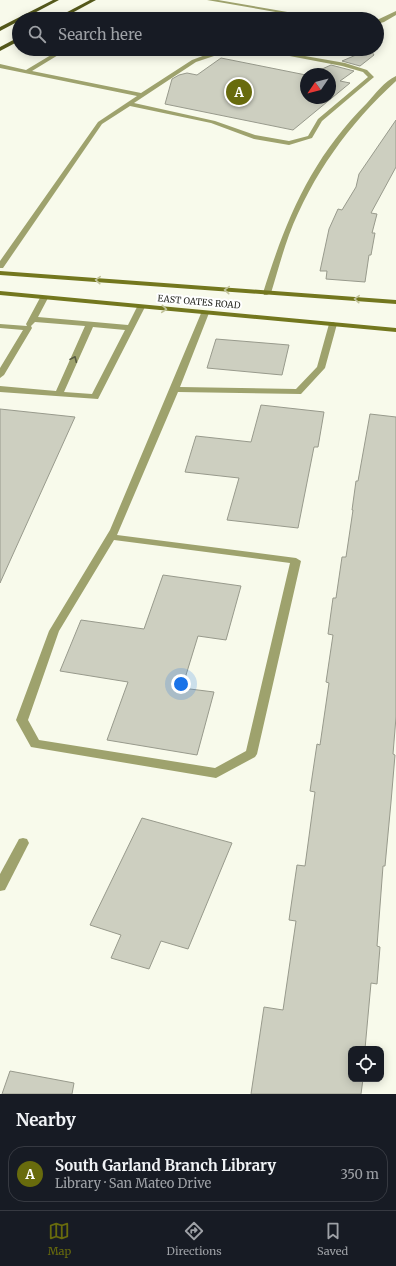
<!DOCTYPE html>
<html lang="en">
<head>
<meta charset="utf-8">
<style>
  body { margin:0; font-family:Merriweather,serif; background:#20242c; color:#f1f3f6 }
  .controls { position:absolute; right:12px; bottom:12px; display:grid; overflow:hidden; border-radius:8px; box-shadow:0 2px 10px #0003 }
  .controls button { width:36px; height:36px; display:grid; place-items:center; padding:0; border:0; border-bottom:1px solid #363941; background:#171b24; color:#f1f3f6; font:20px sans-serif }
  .compass { position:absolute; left:300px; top:68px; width:36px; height:36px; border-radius:50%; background:#171b24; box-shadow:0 2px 10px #0003; rotate:235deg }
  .you { position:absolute; left:181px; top:684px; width:14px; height:14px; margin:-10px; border:3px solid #fff; border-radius:50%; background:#1a73e8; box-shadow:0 0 0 6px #1a73e833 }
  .badge { display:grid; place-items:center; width:26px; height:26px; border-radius:50%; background:#686b0d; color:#fff; font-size:13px; font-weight:700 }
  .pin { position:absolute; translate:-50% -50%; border:2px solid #fff; box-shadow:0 1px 4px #0006 }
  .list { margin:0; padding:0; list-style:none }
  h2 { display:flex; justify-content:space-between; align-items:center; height:52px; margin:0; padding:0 16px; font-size:17px }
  h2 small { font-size:13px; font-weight:400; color:#9ea1a6 }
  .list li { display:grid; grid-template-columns:26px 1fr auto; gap:12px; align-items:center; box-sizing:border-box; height:56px; margin:0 8px 8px; padding:0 8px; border:1px solid #363941; border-radius:16px }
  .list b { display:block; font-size:15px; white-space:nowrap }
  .list p { margin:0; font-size:13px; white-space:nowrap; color:#9ea1a6 }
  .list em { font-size:13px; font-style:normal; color:#9ea1a6 }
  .icon { flex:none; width:22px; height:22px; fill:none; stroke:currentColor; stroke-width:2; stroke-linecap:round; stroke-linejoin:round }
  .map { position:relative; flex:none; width:396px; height:1094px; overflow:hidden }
  .search { position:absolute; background:#171b24; box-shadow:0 2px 10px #0003; left:12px; right:12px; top:12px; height:44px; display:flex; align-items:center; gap:10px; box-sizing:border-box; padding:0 14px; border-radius:22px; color:#9ea1a6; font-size:15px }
  .sheet { height:116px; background:#171b24 }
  nav { display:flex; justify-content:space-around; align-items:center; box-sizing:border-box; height:56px; border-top:1px solid #363941; background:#171b24; font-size:11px; color:#9ea1a6 }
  nav a { display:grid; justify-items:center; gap:2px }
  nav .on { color:#686b0d }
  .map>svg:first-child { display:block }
  .building { fill:#cdcfc0; stroke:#989a8c }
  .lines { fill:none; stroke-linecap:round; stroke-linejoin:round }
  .service { fill:#9ea26d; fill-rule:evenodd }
  .minor { fill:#9ea26d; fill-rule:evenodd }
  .secondary { fill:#73771e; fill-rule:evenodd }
  .primary { fill:#54581b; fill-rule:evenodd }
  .oneway { stroke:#c0c29a }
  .oneway2 { stroke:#585b42 }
  .labels { text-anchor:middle; stroke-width:4; stroke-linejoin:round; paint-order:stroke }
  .far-street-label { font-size:9px; fill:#2a2b25; stroke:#fff }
</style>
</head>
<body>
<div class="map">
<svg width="396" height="1094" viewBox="0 0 396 1094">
  <rect width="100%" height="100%" fill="#f8faeb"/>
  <g class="building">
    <path d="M370 49 374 55 360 66 342 61Z"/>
    <path d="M221 58 306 75V98H330V74H311L331 65 354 71 340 81 350 83 293 130 165 104 172 79 179 75 187 73 197 75Z"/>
    <path d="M396 120V167L371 213 377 214 372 233H375L371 255H369L365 282 326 279 327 271H320L329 229 338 209 342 210 356 187 359 174Z"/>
    <path d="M216 339 289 345 282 375 207 368Z"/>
    <path d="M261 405 324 412 318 447H314L298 528 227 520 239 478 185 472 196 436 251 442Z"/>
    <path d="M0 409 75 417 0 583Z"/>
    <path d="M370 414 396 417V717L393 754 395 755 391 802 385 866H383L377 946 380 947 377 984 371 983 365 1049H351V1079H363L361 1094H251L264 1007 283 1010 296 921 289 920 297 865 305 866 315 792 310 791 317 744 320 745 329 683 326 682 333 635 328 634 333 598H336L342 557H346L353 510H352L356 481H358Z"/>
    <path d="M163 575 241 586 226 640 198 636 182 688 214 692 197 755 107 740 128 682 60 671 81 620 144 629Z"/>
    <path d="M142 818 232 843 188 949 161 941 149 969 111 958 121 935 90 925Z"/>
    <path d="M10 1071 74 1083 72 1094H2Z"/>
  </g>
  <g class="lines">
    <g class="service">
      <path d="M61 49H68L32 71 141 93 192 60 208 54 186 49H197L214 52 219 49H226L217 55 196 62 134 103 215 121 255 135 289 141 308 136 318 119 368 77 363 72 342 66 253 49H265L345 63 367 70 374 77 322 121 312 138 289 145 254 139 211 123 130 106 102 124 3 268H0V261L98 122 137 96 0 68V64L26 70Z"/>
      <path d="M396 76V81C349 124 312 175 289 235 282 254 277 274 271 293L267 295H264L263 293C286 219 311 159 367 103 375 94 385 81 396 76Z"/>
      <path d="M41 296H47L48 298 38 317 128 325 138 305H144L145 307 98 399 0 392V386L56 391 85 326 35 322 31 326 32 328 4 375 0 378V368L23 330 0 328V324L27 326 26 324ZM93 327 125 330 92 394 64 392Z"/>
      <path d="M202 311H208L209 313 180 387 296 389 317 367 329 324 333 322 337 324 325 368 301 394 178 392 117 535 296 558 301 561 257 754 255 757 216 778 31 747 16 720 49 631 110 530ZM114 540 290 563 246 751 215 768 39 740 28 720 59 631Z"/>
      <path d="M23 838 27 839 29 843 5 890 0 891V874L19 839Z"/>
    </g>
    <g class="minor">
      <path d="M207 0H218L328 19H316Z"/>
      <path d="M396 11V15L384 22 377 24V20Z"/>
    </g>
    <g class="secondary">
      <path d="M0 271 396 300V304L0 275Z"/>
      <path d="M0 291 396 328V332L0 295Z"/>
    </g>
    <g class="primary">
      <path d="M53 0H59L23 19H19V21L0 31V27Z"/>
      <path d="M90 0H96L61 19H54Z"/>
      <path d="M19 37V41L0 51V47Z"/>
    </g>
  </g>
  <defs><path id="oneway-chevron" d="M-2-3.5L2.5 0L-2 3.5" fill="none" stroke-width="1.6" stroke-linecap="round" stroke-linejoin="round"/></defs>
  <g class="oneway">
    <use href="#oneway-chevron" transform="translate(98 280) rotate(-176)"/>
    <use href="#oneway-chevron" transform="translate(227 290) rotate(-176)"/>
    <use href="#oneway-chevron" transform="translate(357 299) rotate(-176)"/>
    <use href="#oneway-chevron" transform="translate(164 309) rotate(5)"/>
  </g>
  <use class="oneway2" href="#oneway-chevron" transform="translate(74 359) rotate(-66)"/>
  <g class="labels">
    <g class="far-street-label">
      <text transform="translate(199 302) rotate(5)" y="3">EAST OATES ROAD</text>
    </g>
  </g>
</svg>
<div class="controls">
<button><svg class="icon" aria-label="locate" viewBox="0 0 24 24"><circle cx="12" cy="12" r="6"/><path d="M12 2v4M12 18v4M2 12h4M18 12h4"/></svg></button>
</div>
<svg class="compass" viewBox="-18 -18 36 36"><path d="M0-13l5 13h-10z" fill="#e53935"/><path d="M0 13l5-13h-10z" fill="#9ea1a6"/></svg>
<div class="you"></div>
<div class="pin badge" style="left:239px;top:92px">A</div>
<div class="search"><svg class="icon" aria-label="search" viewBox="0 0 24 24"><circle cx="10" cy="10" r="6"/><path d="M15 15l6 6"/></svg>Search here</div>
</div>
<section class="sheet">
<h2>Nearby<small></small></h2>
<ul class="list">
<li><span class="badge">A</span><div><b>South Garland Branch Library</b><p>Library · San Mateo Drive</p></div><em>350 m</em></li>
</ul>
</section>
<nav>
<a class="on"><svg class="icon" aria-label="map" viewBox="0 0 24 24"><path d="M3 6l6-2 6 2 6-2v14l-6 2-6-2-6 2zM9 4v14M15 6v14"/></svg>Map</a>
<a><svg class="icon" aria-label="directions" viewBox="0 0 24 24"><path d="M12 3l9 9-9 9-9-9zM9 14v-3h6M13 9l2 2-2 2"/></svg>Directions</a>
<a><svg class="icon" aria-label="saved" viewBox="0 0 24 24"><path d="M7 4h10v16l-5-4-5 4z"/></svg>Saved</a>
</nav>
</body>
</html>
